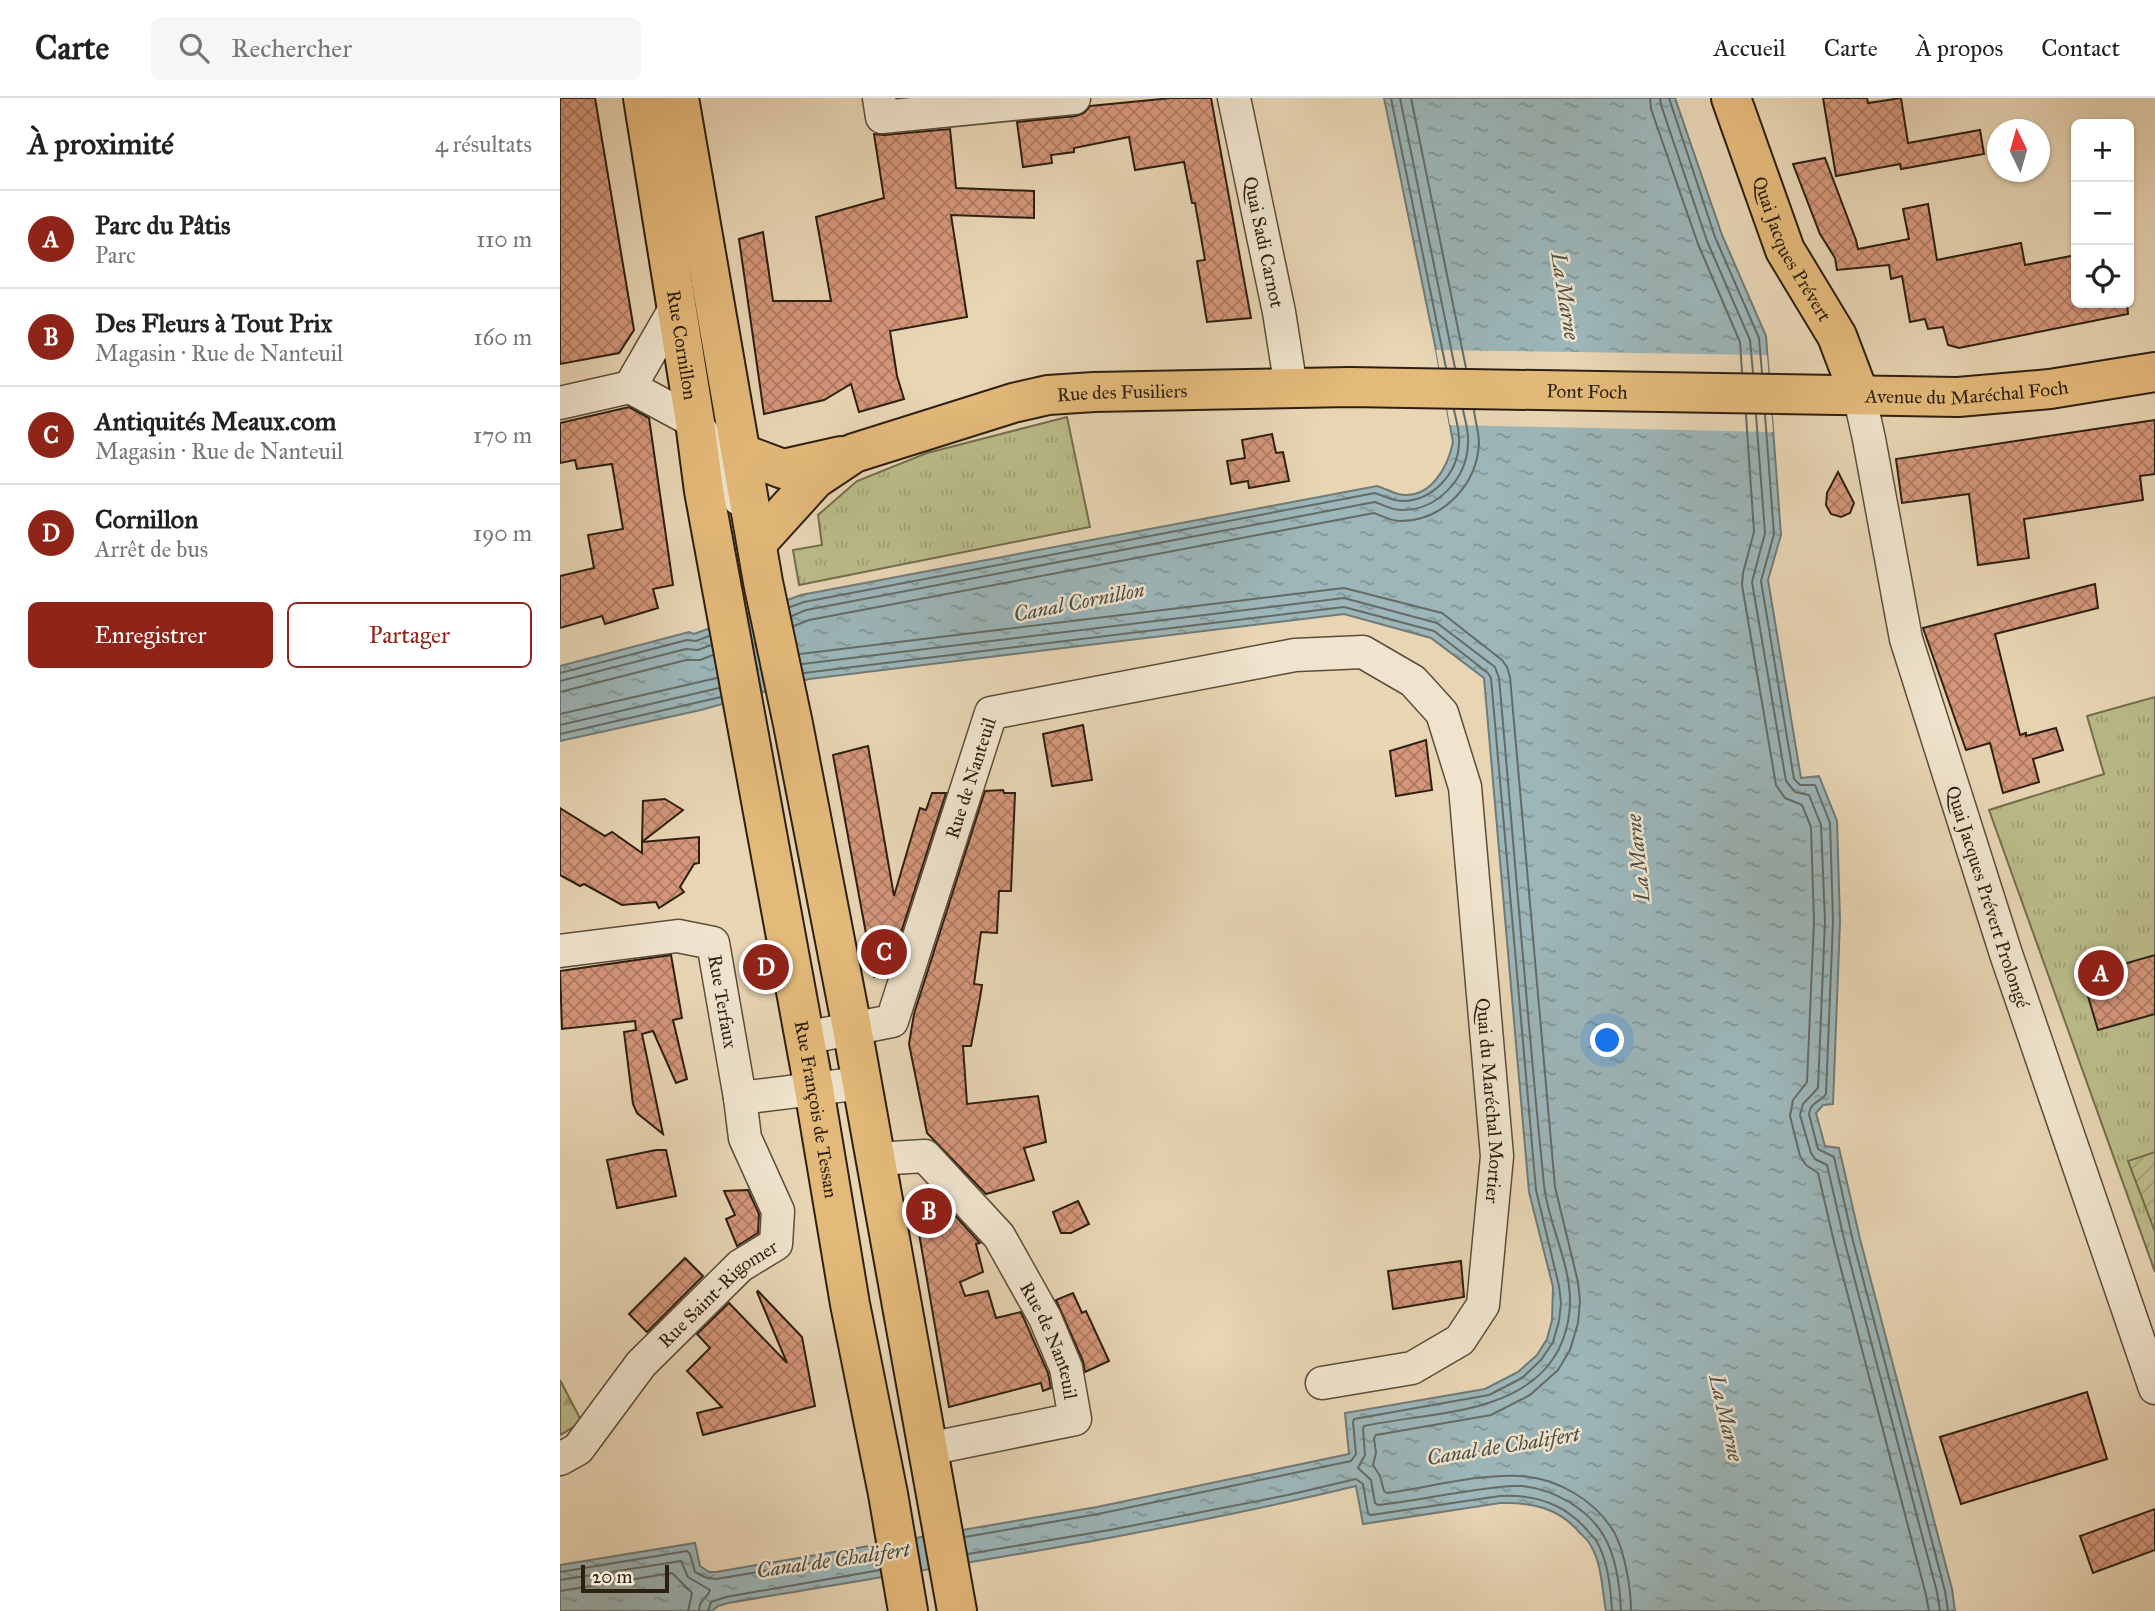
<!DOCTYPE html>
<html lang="fr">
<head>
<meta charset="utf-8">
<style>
  body { margin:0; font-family:"IM FELL Great Primer",serif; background:#f6f6f6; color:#222 }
  .controls { position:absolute; right:21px; top:21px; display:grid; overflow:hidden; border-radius:10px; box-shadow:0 2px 5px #0004 }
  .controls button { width:63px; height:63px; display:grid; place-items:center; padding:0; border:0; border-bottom:2px solid #e0e0e0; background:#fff; color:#222; font:35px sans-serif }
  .compass { position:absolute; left:1427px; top:21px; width:63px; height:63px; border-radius:50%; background:#fff; box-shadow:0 2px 5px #0004; rotate:355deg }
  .scale { position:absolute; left:21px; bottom:18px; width:88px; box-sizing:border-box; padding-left:7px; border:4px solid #2d2011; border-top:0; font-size:19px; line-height:24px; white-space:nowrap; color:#2d2011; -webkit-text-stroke:5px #f0e4ce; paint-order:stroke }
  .you { position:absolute; left:1048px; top:943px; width:24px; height:24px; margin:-18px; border:5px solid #fff; border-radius:50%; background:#1a73e8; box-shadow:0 0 0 10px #1a73e833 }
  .badge { display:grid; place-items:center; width:46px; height:46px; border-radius:50%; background:#8f2418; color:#fff; font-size:23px; font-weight:700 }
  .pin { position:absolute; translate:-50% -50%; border:4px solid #fff; box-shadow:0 2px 7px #0006 }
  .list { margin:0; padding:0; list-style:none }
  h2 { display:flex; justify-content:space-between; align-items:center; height:91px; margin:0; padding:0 28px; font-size:30px }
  h2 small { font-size:23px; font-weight:400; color:#767676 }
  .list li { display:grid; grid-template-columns:46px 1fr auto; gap:21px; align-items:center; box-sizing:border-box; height:98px; padding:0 28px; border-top:2px solid #e0e0e0 }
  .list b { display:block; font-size:26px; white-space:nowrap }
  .list p { margin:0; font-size:23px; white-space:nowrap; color:#767676 }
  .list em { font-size:23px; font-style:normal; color:#767676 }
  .actions { display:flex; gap:14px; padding:21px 28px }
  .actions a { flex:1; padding:16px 0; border:2px solid #8f2418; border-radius:10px; text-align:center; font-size:24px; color:#8f2418 }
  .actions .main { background:#8f2418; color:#fff }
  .icon { flex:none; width:38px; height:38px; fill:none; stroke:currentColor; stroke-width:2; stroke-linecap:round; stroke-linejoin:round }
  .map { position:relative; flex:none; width:1595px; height:1513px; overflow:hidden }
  header { display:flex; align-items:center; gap:42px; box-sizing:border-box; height:98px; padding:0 35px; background:#fff; border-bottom:2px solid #e0e0e0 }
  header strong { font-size:33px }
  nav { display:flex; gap:38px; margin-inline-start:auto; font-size:24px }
  .search { width:490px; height:63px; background:#f6f6f6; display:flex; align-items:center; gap:18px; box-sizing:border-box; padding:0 24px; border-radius:10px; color:#767676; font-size:26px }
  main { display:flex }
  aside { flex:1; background:#fff }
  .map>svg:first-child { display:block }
  .grass { fill:url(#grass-tufts); stroke:#746e4e; stroke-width:2 }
  .forest { fill:url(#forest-firs); stroke:#746e4e; stroke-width:2 }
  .garden { fill:url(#garden-furrows); stroke:#746e4e; stroke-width:2 }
  .water { fill:url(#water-ripples); stroke:#707a76; stroke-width:2 }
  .pier { fill:#e8d5b4 }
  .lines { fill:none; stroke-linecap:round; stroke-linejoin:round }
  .shore { stroke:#646b65; stroke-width:2 }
  .building { fill:url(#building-cross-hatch); stroke:#2d2011; stroke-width:2 }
  .minor-casing { stroke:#5c4d3a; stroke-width:35 }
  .major-casing { stroke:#2d2011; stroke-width:42 }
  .minor { stroke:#f0e4ce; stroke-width:32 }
  .major { stroke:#e4ba7a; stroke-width:38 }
  .labels { text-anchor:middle; stroke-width:5; stroke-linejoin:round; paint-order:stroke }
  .street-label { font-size:19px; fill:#2d2011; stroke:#f0e4ce }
  .water-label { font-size:21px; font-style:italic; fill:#4e4d43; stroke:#f0e4ce }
</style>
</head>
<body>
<header>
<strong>Carte</strong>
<div class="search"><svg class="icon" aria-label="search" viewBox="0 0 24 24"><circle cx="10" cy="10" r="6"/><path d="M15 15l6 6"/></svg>Rechercher</div>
<nav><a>Accueil</a><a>Carte</a><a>À propos</a><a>Contact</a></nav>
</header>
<main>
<aside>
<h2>À proximité<small>4 résultats</small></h2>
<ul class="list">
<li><span class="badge">A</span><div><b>Parc du Pâtis</b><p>Parc</p></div><em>110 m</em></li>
<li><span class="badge">B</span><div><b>Des Fleurs à Tout Prix</b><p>Magasin · Rue de Nanteuil</p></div><em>160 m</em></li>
<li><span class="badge">C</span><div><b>Antiquités Meaux.com</b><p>Magasin · Rue de Nanteuil</p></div><em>170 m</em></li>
<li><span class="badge">D</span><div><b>Cornillon</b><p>Arrêt de bus</p></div><em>190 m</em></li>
</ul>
<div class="actions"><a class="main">Enregistrer</a><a>Partager</a></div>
</aside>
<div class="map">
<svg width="1595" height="1513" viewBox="0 0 1595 1513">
  <defs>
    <pattern id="grass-tufts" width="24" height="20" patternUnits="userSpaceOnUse" patternTransform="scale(1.75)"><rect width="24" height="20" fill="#babc8a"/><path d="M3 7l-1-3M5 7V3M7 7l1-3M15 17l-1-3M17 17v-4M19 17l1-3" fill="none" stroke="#a0a176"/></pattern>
    <pattern id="forest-firs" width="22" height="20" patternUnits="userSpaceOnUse" patternTransform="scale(1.75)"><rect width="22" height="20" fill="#babc8a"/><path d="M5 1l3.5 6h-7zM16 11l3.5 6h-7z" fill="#a0a176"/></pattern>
    <pattern id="garden-furrows" width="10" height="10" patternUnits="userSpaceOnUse" patternTransform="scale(1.75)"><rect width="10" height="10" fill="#babc8a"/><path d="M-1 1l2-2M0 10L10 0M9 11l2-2" fill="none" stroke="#a0a176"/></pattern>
    <pattern id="water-ripples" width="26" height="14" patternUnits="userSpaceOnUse" patternTransform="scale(1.75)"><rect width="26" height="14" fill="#9cb6b9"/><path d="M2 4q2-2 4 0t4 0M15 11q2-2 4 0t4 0" fill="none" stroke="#809495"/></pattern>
    <pattern id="building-cross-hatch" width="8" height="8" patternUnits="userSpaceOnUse" patternTransform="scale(1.75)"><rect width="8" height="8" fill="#d5967a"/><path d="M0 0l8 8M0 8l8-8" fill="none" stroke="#ad7a63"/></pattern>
  </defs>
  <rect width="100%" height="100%" fill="#e8d5b4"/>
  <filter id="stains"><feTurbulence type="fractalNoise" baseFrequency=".00286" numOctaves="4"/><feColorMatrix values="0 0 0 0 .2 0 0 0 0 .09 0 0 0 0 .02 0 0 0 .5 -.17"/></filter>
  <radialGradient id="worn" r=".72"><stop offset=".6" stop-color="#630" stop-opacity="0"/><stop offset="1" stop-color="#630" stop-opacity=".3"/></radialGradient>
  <g class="grass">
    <path d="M507 319 530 429 239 487 233 452 262 447 258 417 297 383 367 355Z"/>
    <path d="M1595 599V1174L1429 712 1544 676 1527 618Z"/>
  </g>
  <path class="forest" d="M0 1282 22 1324 0 1337Z"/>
  <path class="garden" d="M1595 1054V1134L1568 1063Z"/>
  <path class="water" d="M824 0H1115L1162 137 1206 238 1221 437 1208 482 1241 680 1259 678 1277 723 1280 823 1273 1006 1263 1007 1256 1015 1265 1048 1279 1050 1300 1141 1392 1491 1395 1513H1046C1042 1492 1042 1466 1031 1448 1029 1443 1024 1439 1020 1435 999 1410 972 1404 940 1405L803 1426 796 1388C589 1438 378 1469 168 1505L158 1508 152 1513H0V1467L135 1445 140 1468 149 1474H156L537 1409 789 1356 785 1315 925 1291 958 1274 977 1257 987 1241 992 1222 993 1189 969 1094 924 580 871 540 784 516 249 581 141 612 0 643V568L129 534 134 536 241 497 817 388C824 390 831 394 838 396 870 403 888 369 893 344L876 252Z"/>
  <path class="pier" d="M876 252 1207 257 1213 334 890 327Z"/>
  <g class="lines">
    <g class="shore">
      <path d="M831 0 886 270"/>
      <path d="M840 0 895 270"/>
      <path d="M851 0 906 270"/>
      <path d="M1090 0 1091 11 1138 146 1180 244 1182 274"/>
      <path d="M1100 0 1101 7 1147 143 1190 242 1193 275"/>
      <path d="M1109 0 1155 139 1199 240 1202 275"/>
      <path d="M1186 317 1194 434 1183 475 1182 487 1216 687 1225 700 1242 707 1251 729 1254 823 1247 984 1233 1002 1230 1018 1240 1058 1246 1067 1258 1075 1275 1148 1366 1497 1369 1513"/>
      <path d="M1196 317 1205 435 1192 484 1226 683 1235 694 1249 697 1261 727 1265 823 1258 990 1243 1006 1240 1017 1251 1055 1255 1061 1267 1067 1285 1145 1377 1494 1380 1513"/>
      <path d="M1205 317 1214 436 1201 483 1234 681 1240 687H1255L1270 725 1273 823 1266 996C1261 1004 1250 1004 1249 1016L1258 1051 1274 1059 1293 1143 1385 1493 1388 1513"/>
      <path d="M230 509 244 504 815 395C824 398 833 403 842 403 873 403 898 375 899 345 900 334 896 322 894 312"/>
      <path d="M232 518 246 512 815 404C823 407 832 412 841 412 877 413 907 381 908 345 909 334 905 322 903 312"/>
      <path d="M234 528 249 522 814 415C822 418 831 423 840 423 883 423 917 387 919 345 919 334 915 323 914 312"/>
      <path d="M240 556 784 490 882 515 942 562 947 569 950 579 995 1089 1018 1184 1020 1203 1018 1225 1010 1252 998 1272 970 1297 931 1317 816 1337 814 1340 816 1355 813 1367 820 1378 824 1393 827 1395C871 1389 916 1376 960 1378 997 1380 1035 1402 1054 1434 1065 1454 1071 1491 1071 1513"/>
      <path d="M242 566 784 500 877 525 935 569 939 580C954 749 967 918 984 1087 988 1126 1011 1165 1010 1206 1009 1227 1003 1248 990 1265 950 1318 863 1315 804 1328L803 1331 805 1357 798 1370 811 1382 815 1405 818 1407C847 1404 875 1398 903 1394 922 1391 942 1387 962 1388 994 1391 1029 1411 1045 1440 1056 1460 1060 1491 1061 1513"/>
      <path d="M0 575 127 542 136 543 149 538"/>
      <path d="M244 575 784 509 874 533 928 575 931 580 976 1092 999 1188 1001 1205 999 1223 993 1244 981 1262 962 1280 929 1297 794 1321 793 1324 796 1356 791 1363 538 1416 405 1439"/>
      <path d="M0 583 126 551 138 552 151 547"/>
      <path d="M0 594 126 562H140L153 557"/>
      <path d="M0 616 157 580"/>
      <path d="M0 627 159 590"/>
      <path d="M0 636 161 599"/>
      <path d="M408 1456 550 1432 728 1397 796 1381 803 1386 808 1415 811 1417 940 1398C975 1396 1004 1405 1027 1432 1030 1436 1035 1440 1037 1444 1048 1463 1051 1492 1052 1513"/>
      <path d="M0 1474 127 1453 130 1456 135 1474 147 1480 156 1481 317 1454"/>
      <path d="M0 1482 121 1463 128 1479 150 1492C148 1500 139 1501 139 1513"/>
      <path d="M0 1493 112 1475 132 1495 128 1513"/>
      <path d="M148 1513 151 1504 166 1499 320 1472"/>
    </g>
  </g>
  <g class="building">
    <path d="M0 0H35L74 232 59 255 0 266Z"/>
    <path d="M612 0H651L691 220 647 224 637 163 645 162 635 105H632L624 64 575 72 569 39 514 50V54L491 57 492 65 463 69 457 24 516 18 524 15 530 8Z"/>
    <path d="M1263 0H1307L1308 5 1341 0 1348 45 1420 32 1424 56 1341 71 1340 66 1276 78Z"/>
    <path d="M390 31 396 90 474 93V120L391 117 407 219 330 233 337 278 344 301 299 314 291 286 264 302 204 316 179 141 203 134 213 203H271L256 119 324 100 314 36 324 37Z"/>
    <path d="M1265 60 1296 142 1298 151 1349 141 1343 111 1368 106 1377 162 1461 145 1465 167 1516 157V205H1567L1568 216 1399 250 1388 247 1383 229 1368 231 1365 221 1350 224 1342 178 1331 181 1329 167 1277 172 1275 160 1260 136 1233 66Z"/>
    <path d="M69 309 89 320 113 487 93 491 98 510 45 526 42 518 0 530V478L34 470 28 437 63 431 52 366 17 371 15 362 0 365V325Z"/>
    <path d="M1595 322V376L1580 378 1583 402 1464 421 1469 460 1418 467 1409 396 1342 405 1336 361Z"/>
    <path d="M712 336 716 355 723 354 729 383 689 390 688 383 671 386 667 363 685 360 682 342Z"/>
    <path d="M1278 374 1294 405 1290 415 1281 419 1271 416 1266 407 1267 395Z"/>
    <path d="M1535 486 1538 510 1435 536 1460 637 1466 635V638L1496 630 1503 652 1473 661 1479 684 1443 695 1430 645 1406 652 1363 530Z"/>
    <path d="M523 627 532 682 492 688 483 636Z"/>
    <path d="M866 642 872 692 836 698 830 653Z"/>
    <path d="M308 648 334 798 360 710 366 712 372 695H386L327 878 314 879 273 657Z"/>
    <path d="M443 692 444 695H455L451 793H439L437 835 421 834 414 886 422 887 420 900 411 948H403L407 1006 478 998 486 1044 464 1050 474 1082 426 1096 367 1035 349 946 354 916 425 693Z"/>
    <path d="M105 701 123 712 82 744 83 703Z"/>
    <path d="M0 710 45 738 52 734 82 755V744L139 739V765L134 766 120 789 124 794 99 810 96 804 62 807 24 786 20 788 0 777Z"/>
    <path d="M111 857 122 920 113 922 127 981 116 985 93 933 82 936 103 1036 77 1015 73 1006 64 934 76 932 75 923 2 931 0 873Z"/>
    <path d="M1595 857V916L1538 932 1522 878Z"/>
    <path d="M96 1052H106L116 1098 57 1110 47 1062Z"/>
    <path d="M370 1090 420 1145 416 1146 423 1174 400 1184 405 1198 428 1193 436 1220 461 1214 488 1275 491 1290 483 1293 481 1285 389 1309 352 1095Z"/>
    <path d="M188 1092 199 1116 198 1135 177 1148 166 1121 175 1117 164 1093Z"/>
    <path d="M518 1103 529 1126 511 1135H501L493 1114Z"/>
    <path d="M125 1160 143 1178 87 1234 69 1216Z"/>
    <path d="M901 1163 904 1199 833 1211 828 1173Z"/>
    <path d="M198 1193 242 1239 255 1308 143 1337 137 1315 162 1309 127 1273 150 1250 137 1236 169 1205 227 1265 197 1194Z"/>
    <path d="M513 1195 522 1215 526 1213 549 1263 525 1274 523 1263 496 1202Z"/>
    <path d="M1527 1294 1547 1361 1401 1406 1380 1339Z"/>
    <path d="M1595 1411V1452L1533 1475 1520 1438Z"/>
  </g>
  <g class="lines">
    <defs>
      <g id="minor">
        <path d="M319 0 322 19 514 0"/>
        <path id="s1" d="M674 0 719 214 731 290"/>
        <path d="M70 289 135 324 162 362 179 401"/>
        <path d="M70 289 116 209"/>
        <path id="s2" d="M1299 296 1309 341 1346 541 1446 856 1595 1290"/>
        <path d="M0 305 70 289"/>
        <path id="s3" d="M0 853 118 838 153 845 180 1000 302 985"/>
        <path id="s4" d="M244 940 332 923 431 615 735 557 803 554 853 583 882 615 905 689 937 1058 923 1207 900 1242 852 1270 762 1285"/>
        <path id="s5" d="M315 1061 365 1058 439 1138 485 1220 506 1270 515 1321 368 1351"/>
        <path id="s6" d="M0 1361 18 1351 81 1266 180 1168 216 1146 218 1113 185 1040 180 1000"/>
      </g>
      <g id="major">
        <path id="s7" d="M83 0 135 324 144 393 254 991 290 1206 328 1396 348 1513"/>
        <path d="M119 0 203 484 233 626 292 930 397 1513"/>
        <path id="s8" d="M1171 0 1225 152 1277 238 1299 296"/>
        <path d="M183 356 223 371 281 358"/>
        <path id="s9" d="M197 445 255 381 294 355 453 305 488 297 534 294 790 289 1398 299 1490 291 1595 274"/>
      </g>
    </defs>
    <use href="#minor" class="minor-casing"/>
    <use href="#major" class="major-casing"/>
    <use href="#minor" class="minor"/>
    <use href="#major" class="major"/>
  </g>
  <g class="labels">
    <g class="street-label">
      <text dy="7" stroke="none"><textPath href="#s1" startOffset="147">Quai Sadi Carnot</textPath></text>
      <text dy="7" stroke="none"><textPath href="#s8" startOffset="163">Quai Jacques Prévert</textPath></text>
      <text dy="7" stroke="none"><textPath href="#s7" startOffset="250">Rue Cornillon</textPath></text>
      <text dy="7" stroke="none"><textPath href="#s9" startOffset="1255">Avenue du Maréchal Foch</textPath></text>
      <text dy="7" stroke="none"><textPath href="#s9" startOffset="875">Pont Foch</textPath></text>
      <text dy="7" stroke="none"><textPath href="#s9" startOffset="410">Rue des Fusiliers</textPath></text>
      <text dy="7" stroke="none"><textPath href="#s4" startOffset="345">Rue de Nanteuil</textPath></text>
      <text dy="7" stroke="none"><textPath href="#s2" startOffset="520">Quai Jacques Prévert Prolongé</textPath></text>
      <text dy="7" stroke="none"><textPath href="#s3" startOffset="214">Rue Terfaux</textPath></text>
      <text dy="7" stroke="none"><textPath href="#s4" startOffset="1284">Quai du Maréchal Mortier</textPath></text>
      <text dy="7" stroke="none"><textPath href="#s7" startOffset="1026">Rue François de Tessan</textPath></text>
      <text dy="7" stroke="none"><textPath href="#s6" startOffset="231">Rue Saint-Rigomer</textPath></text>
      <text dy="7" stroke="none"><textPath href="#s5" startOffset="276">Rue de Nanteuil</textPath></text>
    </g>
    <g class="water-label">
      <text transform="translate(1005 198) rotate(81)" y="7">La Marne</text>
      <text transform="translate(519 504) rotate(-11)" y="7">Canal Cornillon</text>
      <text transform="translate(1078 760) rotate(-96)" y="7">La Marne</text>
      <text transform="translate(1166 1320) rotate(77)" y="7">La Marne</text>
      <text transform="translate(943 1348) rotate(-9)" y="7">Canal de Chalifert</text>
      <text transform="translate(273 1462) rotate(-8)" y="7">Canal de Chalifert</text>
    </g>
  </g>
  <rect width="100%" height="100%" filter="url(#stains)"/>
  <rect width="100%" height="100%" fill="url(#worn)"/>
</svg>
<div class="controls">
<button>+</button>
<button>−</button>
<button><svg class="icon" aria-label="locate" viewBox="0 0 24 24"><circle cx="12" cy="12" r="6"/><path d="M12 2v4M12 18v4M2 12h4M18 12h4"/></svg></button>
</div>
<svg class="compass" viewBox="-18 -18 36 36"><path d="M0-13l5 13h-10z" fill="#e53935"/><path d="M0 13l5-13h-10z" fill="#767676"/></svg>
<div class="scale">20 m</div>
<div class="you"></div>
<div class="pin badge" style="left:1541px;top:875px">A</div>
<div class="pin badge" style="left:369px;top:1113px">B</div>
<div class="pin badge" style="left:324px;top:854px">C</div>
<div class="pin badge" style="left:206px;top:869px">D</div>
</div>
</main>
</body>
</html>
